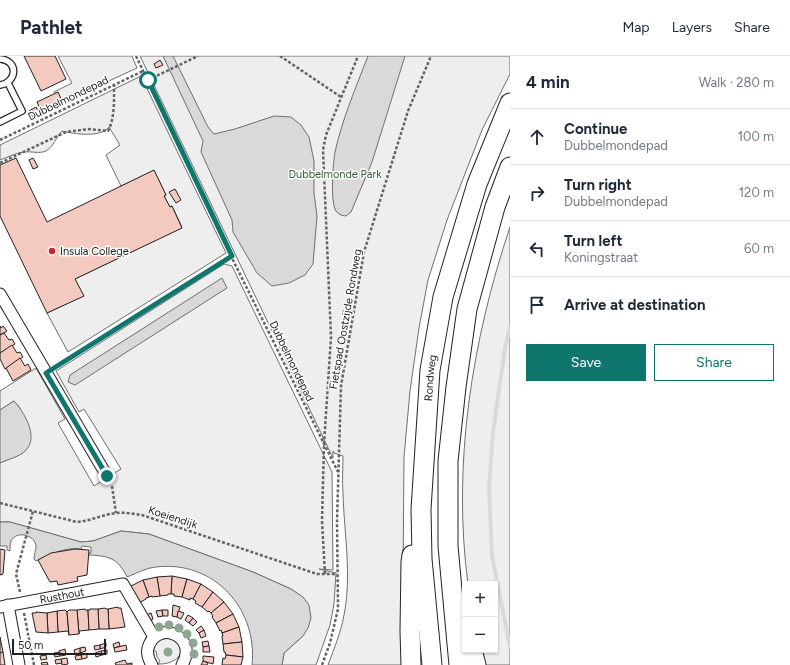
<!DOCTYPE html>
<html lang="en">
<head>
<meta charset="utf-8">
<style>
  body { margin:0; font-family:Figtree,sans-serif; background:#f6f6f7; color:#1f2937 }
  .controls { position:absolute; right:12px; bottom:12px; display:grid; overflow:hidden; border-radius:0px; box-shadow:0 1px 3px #0004 }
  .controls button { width:36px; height:36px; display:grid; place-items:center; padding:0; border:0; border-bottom:1px solid #e0e1e3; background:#fff; color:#1f2937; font:20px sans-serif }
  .scale { position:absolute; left:12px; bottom:10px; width:94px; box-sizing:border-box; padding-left:4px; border:2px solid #222; border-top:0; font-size:11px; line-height:14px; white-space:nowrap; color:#222; -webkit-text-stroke:3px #fff; paint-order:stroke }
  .stop { position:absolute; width:12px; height:12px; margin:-9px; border:3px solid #0f766e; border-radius:50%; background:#fff }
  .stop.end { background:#0f766e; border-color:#fff; box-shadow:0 1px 4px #0008 }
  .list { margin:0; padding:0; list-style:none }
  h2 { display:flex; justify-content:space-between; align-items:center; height:52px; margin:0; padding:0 16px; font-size:17px }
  h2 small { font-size:13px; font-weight:400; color:#747a83 }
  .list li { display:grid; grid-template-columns:26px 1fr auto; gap:12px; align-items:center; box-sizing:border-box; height:56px; padding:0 16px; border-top:1px solid #e0e1e3 }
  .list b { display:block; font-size:15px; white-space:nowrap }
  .list p { margin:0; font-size:13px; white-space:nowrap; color:#747a83 }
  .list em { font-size:13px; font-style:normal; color:#747a83 }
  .actions { display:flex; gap:8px; padding:12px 16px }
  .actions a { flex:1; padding:9px 0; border:1px solid #0f766e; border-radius:0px; text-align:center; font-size:14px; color:#0f766e }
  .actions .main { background:#0f766e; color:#fff }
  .icon { flex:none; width:22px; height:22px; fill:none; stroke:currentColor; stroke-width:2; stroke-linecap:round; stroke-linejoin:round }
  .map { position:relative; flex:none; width:510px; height:609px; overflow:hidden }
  header { display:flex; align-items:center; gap:24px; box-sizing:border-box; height:56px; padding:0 20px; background:#fff; border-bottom:1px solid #e0e1e3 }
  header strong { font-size:19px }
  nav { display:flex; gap:22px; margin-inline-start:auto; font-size:14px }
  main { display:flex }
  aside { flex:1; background:#fff }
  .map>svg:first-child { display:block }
  .green { fill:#eee; stroke:#6f6f6f }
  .water { fill:#d9d9d9; stroke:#6f6f6f }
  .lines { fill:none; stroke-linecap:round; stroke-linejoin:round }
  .stream { stroke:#d9d9d9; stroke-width:4 }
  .building { fill:#f3c9c0; stroke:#222 }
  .service-casing { stroke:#222; stroke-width:8 }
  .minor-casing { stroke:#222; stroke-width:13 }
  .trunk-casing { stroke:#222; stroke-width:21 }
  .path { stroke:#646464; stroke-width:2.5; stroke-dasharray:3 2; stroke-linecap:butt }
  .service { stroke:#fff; stroke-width:5.5 }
  .minor { stroke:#fff; stroke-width:11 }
  .trunk { stroke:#fff; stroke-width:19 }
  .tree { fill:#8da692 }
  .route { stroke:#0f766e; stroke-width:5 }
  .poi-dot { fill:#c62828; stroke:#fff; stroke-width:1.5 }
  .labels { text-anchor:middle; stroke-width:3; stroke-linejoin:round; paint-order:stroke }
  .street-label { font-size:11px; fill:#222; stroke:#fff }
  .park-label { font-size:11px; fill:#2f5e38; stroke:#fff }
  .poi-label { font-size:11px; fill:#222; stroke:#fff; text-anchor:start }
</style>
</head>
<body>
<header>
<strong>Pathlet</strong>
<nav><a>Map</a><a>Layers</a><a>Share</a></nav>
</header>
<main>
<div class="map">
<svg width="510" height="609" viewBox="0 0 510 609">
  <rect width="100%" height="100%" fill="#fff"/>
  <g class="green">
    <path d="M58 0H132L137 12 59 48 54 36 72 27Z"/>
    <path d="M140 0H510V18L482 74 447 164 428 224 419 272 410 335 404 401 403 525 405 609H328C334 593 341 576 344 559 352 519 344 477 343 437 342 425 343 412 343 400L334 397 333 395V402Z"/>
    <path d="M141 20 226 197 68 296 47 257 83 240 75 223 182 171 172 150 170 151 164 140 166 139 154 115 121 130 106 99 120 89 109 71C101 82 74 78 62 75 56 81 54 90 46 95 39 98 31 95 24 96 16 97 8 101 0 104V89Z"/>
    <path d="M510 171V609H484L480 594H495V528H468C452 409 472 284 510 171Z"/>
    <path d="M224 208 232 210 332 416 333 514 319 513 336 517 334 548 330 569 316 609H282L284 597 303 580 302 541 291 533 253 516 149 478 121 475 93 485 81 486 10 466H0V407L23 397 20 352 14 345 0 354V335L36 312 65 363 58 367 94 430 97 428 121 413 84 353 79 356 56 315Z"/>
    <path d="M169 582C191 590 180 609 158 608L160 605 157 601 156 595H153C156 586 160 583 169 582Z"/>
  </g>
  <g class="water">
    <path d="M163 0H173L208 71 214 78 235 73 274 60 291 61 301 69 309 81 314 105V137L317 160 313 208 305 219 289 227 272 230 257 217 233 176 232 164 201 96 203 85Z"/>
    <path d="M368 0H405L372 106 351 156 346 160C342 160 338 158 336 155 330 146 333 107 335 96 342 64 356 31 368 0Z"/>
    <path d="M222 222 227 232 75 329 68 326 70 319Z"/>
    <path d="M14 345C24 356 39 381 26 394 20 401 8 403 0 407V354Z"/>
    <path d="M0 466H10L81 486 93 485 121 475 149 478 253 516 291 533 303 541 309 549 311 562 308 572 303 580 284 597 282 609H252C258 553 214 504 156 511 146 512 137 517 127 521 118 502 109 500 89 499V497H91V491L82 490 81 493C65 491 50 498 36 505L34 503C34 499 36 494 36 490 35 479 16 474 11 485 10 488 10 492 10 495L7 494V490H0Z"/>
  </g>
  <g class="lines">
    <path class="stream" d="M510 271 505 292 493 376 489 432 492 500 510 591"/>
  </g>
  <g class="building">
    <path d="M24 0H55L66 23 41 35Z"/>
    <path d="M160 4 163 9 156 12 154 8Z"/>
    <path d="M58 36 62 45 41 55 37 46Z"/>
    <path d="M36 51 39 57 32 61 29 55Z"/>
    <path d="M16 102 47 166 154 114 166 139 164 140 170 151 172 150 182 172 75 223 84 240 47 257 0 160V109Z"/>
    <path d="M33 102 38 111 33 113 29 104Z"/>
    <path d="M175 133 181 144 176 147 169 136Z"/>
    <path d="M0 270 1 272 3 270 7 275 0 279Z"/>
    <path d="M4 277 9 284 12 283 15 288 0 297V279Z"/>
    <path d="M12 289 17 297 20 296 23 301 5 313 0 303V297Z"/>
    <path d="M20 302 25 310 28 308 31 314 13 325 6 312Z"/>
    <path d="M0 493 5 494 3 518 0 519Z"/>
    <path d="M75 493 89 494 87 519 77 521 78 525 58 529 57 525 50 526 38 504 51 497Z"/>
    <path d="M172 520 187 523 182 541 174 540V538H171Z"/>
    <path d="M172 520 171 538H168V539L160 540 157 521Z"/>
    <path d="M157 521 160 540 152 541V540L149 541 143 524Z"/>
    <path d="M187 523 201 528 193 543 190 542V544L182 541Z"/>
    <path d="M143 524 149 541 146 542V543L139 547 129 531Z"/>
    <path d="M201 528 213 536 202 551 195 547 196 545 193 543Z"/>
    <path d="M213 536 224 546 211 557 209 555 208 556 202 551Z"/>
    <path d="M224 546 233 558 216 567 212 561 213 560 211 557Z"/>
    <path d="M173 549 180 551 177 561 172 560Z"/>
    <path d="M118 551V552H121L125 571 109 573 108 553Z"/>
    <path d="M105 552 106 553H108L109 573H99L98 553Z"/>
    <path d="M85 553V554H88L89 574 79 575V578L77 554Z"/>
    <path d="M90 553H98L99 573 89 574 88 554H90Z"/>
    <path d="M65 554 67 556 69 579 68 575 58 576 57 555Z"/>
    <path d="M69 554H77L79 578 69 579 67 556Z"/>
    <path d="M162 554 163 560 158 561 156 555Z"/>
    <path d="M162 554H168V560H163Z"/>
    <path d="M57 555 58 576 48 577 47 557Z"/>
    <path d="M178 555 184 557 181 563 177 561Z"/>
    <path d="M36 556 47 557 48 577 36 576 32 557H36Z"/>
    <path d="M151 557 153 563 149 565 146 559Z"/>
    <path d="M233 558 239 571 222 577 221 574 220 575 216 567Z"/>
    <path d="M188 559 193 562 189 567 185 564Z"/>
    <path d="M193 562 197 566 193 570 189 567Z"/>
    <path d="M201 570 204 574 199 577 196 574Z"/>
    <path d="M239 571 242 586 223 588 222 580H223L222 577Z"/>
    <path d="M204 574 206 580 201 582 199 577Z"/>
    <path d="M0 581 3 596 0 597Z"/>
    <path d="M208 585 209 590 203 591 202 586Z"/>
    <path d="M119 586 120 590 114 592 113 588Z"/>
    <path d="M242 586 243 601 226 599 225 596H224L223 588Z"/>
    <path d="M106 587V591L100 593V589Z"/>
    <path d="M100 589V593L95 594 94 590Z"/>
    <path d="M126 589 127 594 115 596 114 592Z"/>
    <path d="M209 590 210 596H203V591Z"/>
    <path d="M85 591 86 595 80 597V592Z"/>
    <path d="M80 592V597L75 598 74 594Z"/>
    <path d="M65 593 66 599 60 600 59 595Z"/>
    <path d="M107 594V598L102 599 101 595Z"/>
    <path d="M101 595 102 599 96 601 95 597Z"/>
    <path d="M3 596 5 609H0V597Z"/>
    <path d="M60 596V600L55 601 54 597Z"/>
    <path d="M87 598V602L82 603 81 599Z"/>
    <path d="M46 599 47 603 41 604 40 600Z"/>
    <path d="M81 599 82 603 76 604 75 600Z"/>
    <path d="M226 599 243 601 241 609H222L223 602 225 603Z"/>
    <path d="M203 600 214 601 213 608 203 605Z"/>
    <path d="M67 602 68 608 62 609 61 603Z"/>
    <path d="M61 603 62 607 56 608 55 604Z"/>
    <path d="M125 604 127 608 132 607V609H116L115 607Z"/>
    <path d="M203 605 208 607 207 609H201Z"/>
    <path d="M47 606 48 609H42L41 607Z"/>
  </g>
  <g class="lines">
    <defs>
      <g id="service">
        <path d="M0 3C18 4 18 26 0 29"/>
        <path d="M0 66 22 55 8 27"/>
      </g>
      <g id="minor">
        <path d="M0 238 107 420"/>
        <path d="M8 549 19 609"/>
        <path id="s1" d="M0 551 123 528 154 581"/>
        <path d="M152 609C148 603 146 596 149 589 160 563 199 582 182 609"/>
      </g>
      <g id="trunk">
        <path d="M472 594 476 609"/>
        <path d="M411 609 410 575 411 506 412 499"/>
        <path id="s2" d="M432 609 422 503 421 453 430 314 443 241 477 128 510 47"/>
        <path d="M459 609 448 490V405L456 331 467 253 495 151 510 111"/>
      </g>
    </defs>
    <use href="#service" class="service-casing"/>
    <use href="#minor" class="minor-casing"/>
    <use href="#trunk" class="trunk-casing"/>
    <g class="path">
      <path d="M136 0 231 200 338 416"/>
      <path d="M280 0 341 41"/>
      <path d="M148 24 198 0"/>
      <path d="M0 84 143 15"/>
      <path d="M0 107 66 76 89 73 108 75C115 62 114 43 114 29"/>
      <path d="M55 311 231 200"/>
      <path d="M112 430 116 457"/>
      <path d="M0 447 77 466C91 465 103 458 117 457 125 456 134 458 142 459L317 518H337"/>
      <path d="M325 518 322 465 324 388 331 281 323 94 326 79 358 0"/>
      <path d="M20 536 16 518 33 455"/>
      <path d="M24 557 34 609"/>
      <path d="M322 609 330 587 338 553 337 465 341 330 364 196 408 55 431 0"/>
    </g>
    <use href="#service" class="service"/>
    <use href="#minor" class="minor"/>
    <use href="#trunk" class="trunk"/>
  </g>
  <g class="tree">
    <circle cx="169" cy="569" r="4.5"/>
    <circle cx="159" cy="571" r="4.5"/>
    <circle cx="179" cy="572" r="4.5"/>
    <circle cx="187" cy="578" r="4.5"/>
    <circle cx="193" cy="587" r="4.5"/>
    <circle cx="168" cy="596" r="4.5"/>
    <circle cx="194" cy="598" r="4.5"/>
  </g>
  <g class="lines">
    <path class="route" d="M107 420 46 317 232 200 148 24"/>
  </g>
  <circle class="poi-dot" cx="52" cy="195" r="4"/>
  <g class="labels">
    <g class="street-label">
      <text transform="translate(68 42) rotate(-26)" y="4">Dubbelmondepad</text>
      <text transform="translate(345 263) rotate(-80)" y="4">Fietspad Oostzijde Rondweg</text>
      <text transform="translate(292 305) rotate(64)" y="4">Dubbelmondepad</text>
      <text dy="4" stroke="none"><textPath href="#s2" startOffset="288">Rondweg</textPath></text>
      <text transform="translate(173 461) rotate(18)" y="4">Koeiendijk</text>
      <text dy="4" stroke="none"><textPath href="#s1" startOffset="63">Rusthout</textPath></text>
    </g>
    <g class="park-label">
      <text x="335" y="122">Dubbelmonde Park</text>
    </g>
    <g class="poi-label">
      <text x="60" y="199">Insula College</text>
    </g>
  </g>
</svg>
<div class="controls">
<button>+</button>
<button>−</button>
</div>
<div class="scale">50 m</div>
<div class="stop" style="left:148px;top:24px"></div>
<div class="stop end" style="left:107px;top:420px"></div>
</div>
<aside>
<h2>4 min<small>Walk · 280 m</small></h2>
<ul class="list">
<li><svg class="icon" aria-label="ahead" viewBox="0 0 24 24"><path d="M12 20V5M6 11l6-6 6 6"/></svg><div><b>Continue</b><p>Dubbelmondepad</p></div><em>100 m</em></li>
<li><svg class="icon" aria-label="right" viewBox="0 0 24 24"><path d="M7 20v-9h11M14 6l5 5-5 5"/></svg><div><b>Turn right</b><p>Dubbelmondepad</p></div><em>120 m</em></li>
<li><svg class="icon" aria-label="left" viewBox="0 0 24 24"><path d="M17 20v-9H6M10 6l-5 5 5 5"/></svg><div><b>Turn left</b><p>Koningstraat</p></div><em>60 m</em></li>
<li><svg class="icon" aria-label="arrive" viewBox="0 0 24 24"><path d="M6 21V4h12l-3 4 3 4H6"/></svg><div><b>Arrive at destination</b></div></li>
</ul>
<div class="actions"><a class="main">Save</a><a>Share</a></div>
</aside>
</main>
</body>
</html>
